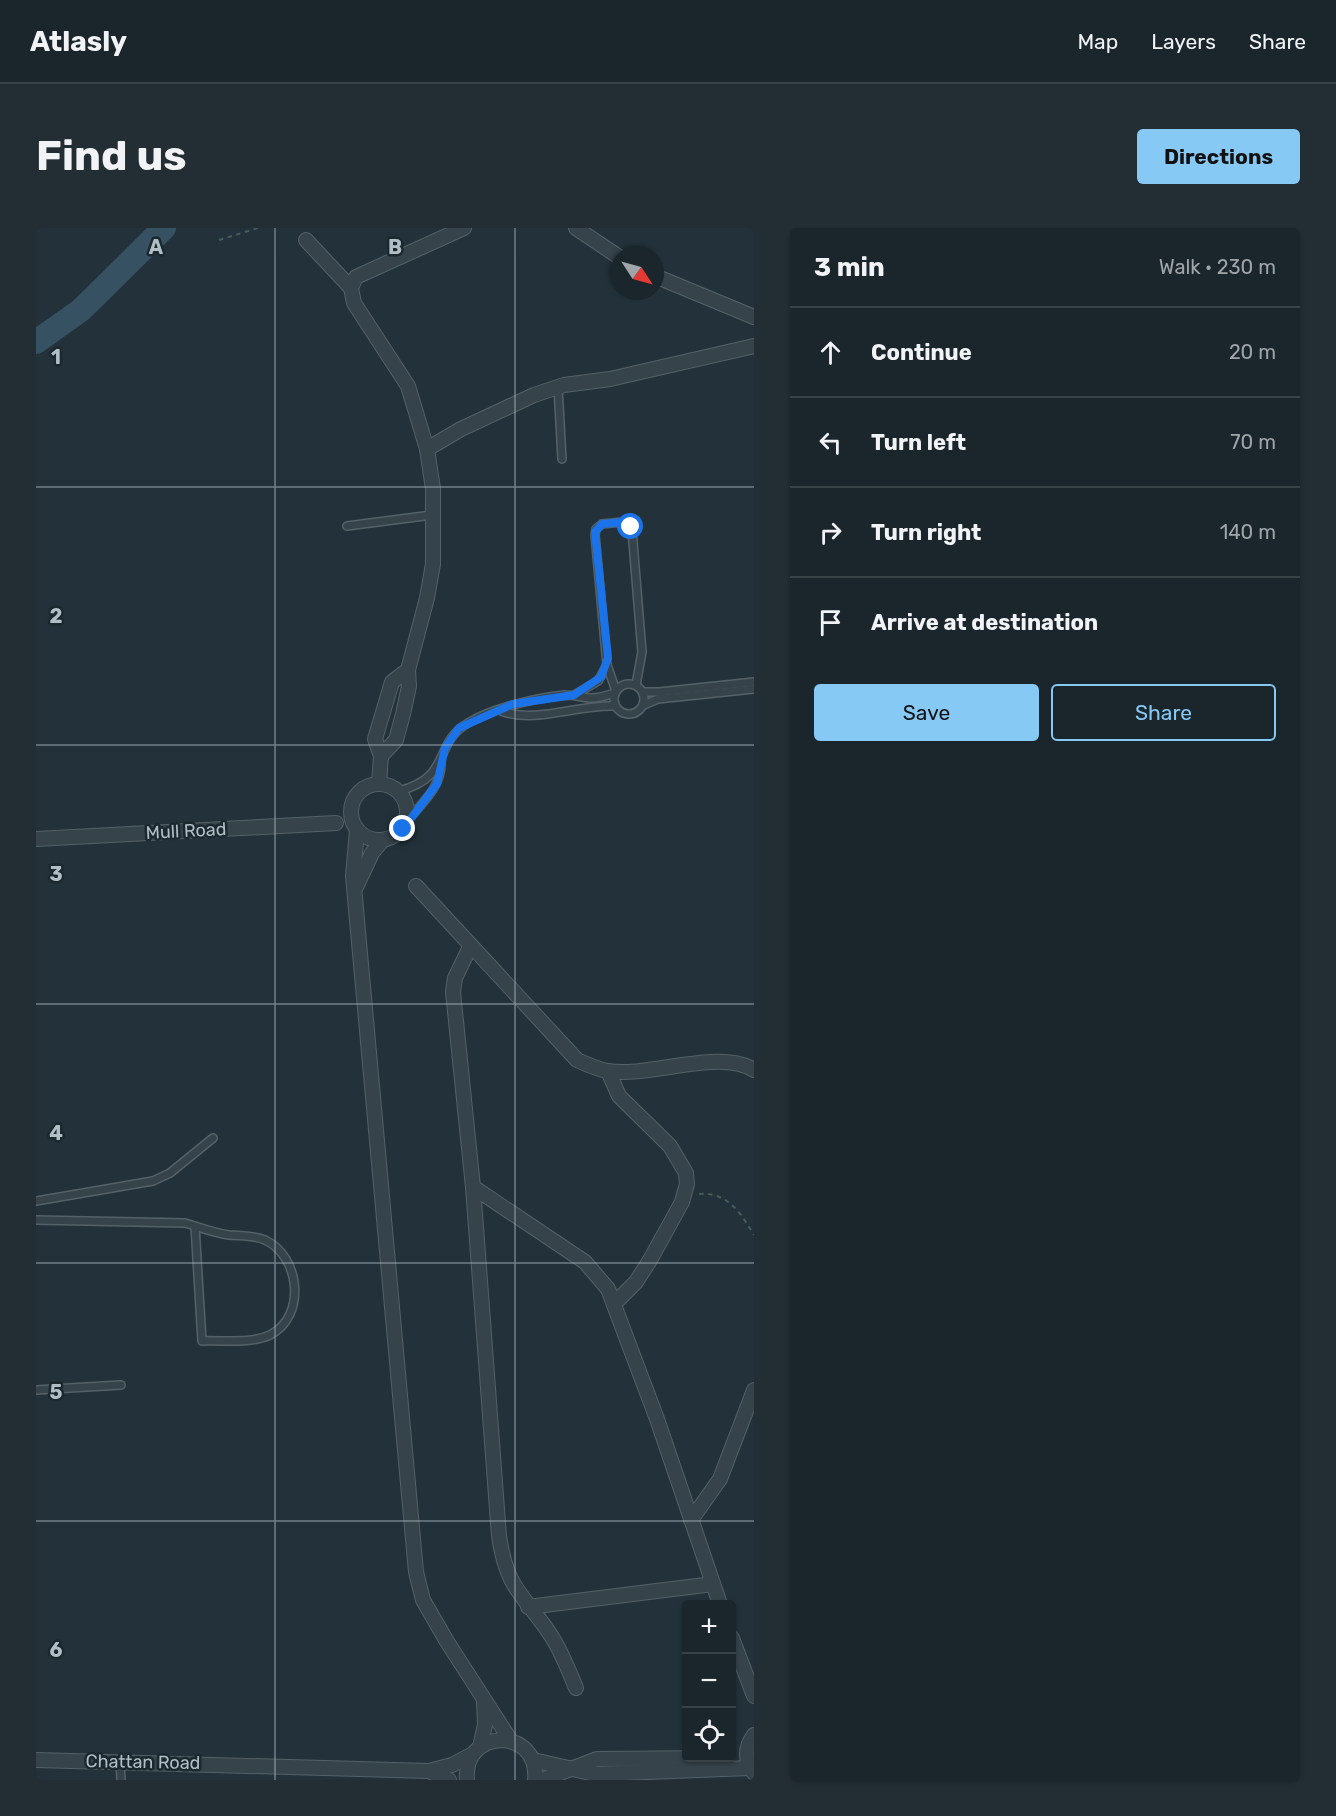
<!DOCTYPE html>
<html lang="en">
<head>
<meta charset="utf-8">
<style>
  body { margin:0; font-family:Rubik,sans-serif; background:#232e34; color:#f1f3f6 }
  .controls { position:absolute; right:18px; bottom:18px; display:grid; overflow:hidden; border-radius:6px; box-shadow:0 2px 4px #0004 }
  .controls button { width:54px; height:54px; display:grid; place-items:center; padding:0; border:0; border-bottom:2px solid #384348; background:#1a262c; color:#f1f3f6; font:30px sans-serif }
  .compass { position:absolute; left:574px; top:18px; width:54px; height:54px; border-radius:50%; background:#1a262c; box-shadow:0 2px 4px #0004; rotate:126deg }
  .stop { position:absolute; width:18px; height:18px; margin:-14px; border:4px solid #1a73e8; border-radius:50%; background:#fff }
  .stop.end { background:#1a73e8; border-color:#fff; box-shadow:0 2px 6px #0008 }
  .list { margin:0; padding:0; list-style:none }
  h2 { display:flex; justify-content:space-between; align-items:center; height:78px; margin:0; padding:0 24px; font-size:26px }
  h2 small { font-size:20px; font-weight:400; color:#9fa5a9 }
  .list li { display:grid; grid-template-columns:39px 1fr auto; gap:18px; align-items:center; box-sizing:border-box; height:90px; padding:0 24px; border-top:2px solid #384348 }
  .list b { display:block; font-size:22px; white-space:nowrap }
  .list em { font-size:20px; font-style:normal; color:#9fa5a9 }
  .actions { display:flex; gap:12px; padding:18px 24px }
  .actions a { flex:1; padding:14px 0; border:2px solid #87c9f5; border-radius:6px; text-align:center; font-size:21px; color:#87c9f5 }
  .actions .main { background:#87c9f5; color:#111 }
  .icon { flex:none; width:33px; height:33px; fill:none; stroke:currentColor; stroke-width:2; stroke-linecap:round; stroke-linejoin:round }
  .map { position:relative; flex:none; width:718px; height:1552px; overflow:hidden; border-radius:6px }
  header { display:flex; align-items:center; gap:36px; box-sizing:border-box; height:84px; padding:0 30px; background:#1a262c; border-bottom:2px solid #384348 }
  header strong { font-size:28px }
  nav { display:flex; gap:33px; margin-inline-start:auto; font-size:21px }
  .intro { display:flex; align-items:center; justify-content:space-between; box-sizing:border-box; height:144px; padding:0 36px }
  h1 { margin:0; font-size:42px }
  .button { padding:15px 27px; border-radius:6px; background:#87c9f5; color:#111; font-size:21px; font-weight:700 }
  main { display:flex; gap:36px; padding:0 36px }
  aside { flex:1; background:#1a262c; border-radius:6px; box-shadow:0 2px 4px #0004 }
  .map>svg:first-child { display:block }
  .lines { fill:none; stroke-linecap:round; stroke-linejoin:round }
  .river { stroke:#365161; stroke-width:24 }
  .lane-casing { stroke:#546168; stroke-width:10 }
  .street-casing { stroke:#546168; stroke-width:16 }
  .path { stroke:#465c59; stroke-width:2; stroke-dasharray:4.5 4.5; stroke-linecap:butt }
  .lane { stroke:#36434a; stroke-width:7 }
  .street { stroke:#36434a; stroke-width:14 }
  .route { stroke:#1a73e8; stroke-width:8 }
  .grid { fill:none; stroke:#b1bec6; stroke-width:1.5; stroke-opacity:0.55 }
  .labels { text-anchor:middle; stroke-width:5; stroke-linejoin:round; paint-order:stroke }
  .street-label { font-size:18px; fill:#b1bec6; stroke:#1b282f }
  .grid-label { font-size:20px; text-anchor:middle; font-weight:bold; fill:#b1bec6; stroke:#1b282f; stroke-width:5; stroke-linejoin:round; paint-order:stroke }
</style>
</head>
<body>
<header>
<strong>Atlasly</strong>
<nav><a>Map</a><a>Layers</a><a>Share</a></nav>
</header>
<div class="intro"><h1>Find us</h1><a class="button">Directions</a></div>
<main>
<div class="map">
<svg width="718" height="1552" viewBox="0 0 718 1552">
  <rect width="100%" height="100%" fill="#23323a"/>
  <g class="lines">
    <path class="river" d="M0 114 45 82 128 0"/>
    <defs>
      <g id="lane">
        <path d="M522 159 526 231"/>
        <path d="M311 298 396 287"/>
        <path d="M571 437 580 463"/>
        <circle cx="593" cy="471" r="15"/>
        <path d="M607 464H623L718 454"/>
        <path d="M538 467 562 453 571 437 559 307 560 301 566 296 587 294 596 302 606 424 600 457"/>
        <path d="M608 477 622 471 718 461"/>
        <path d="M465 483C501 496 542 476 579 478"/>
        <path d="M363 563C417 549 396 516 432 495 457 480 499 470 529 467 539 467 547 470 556 470 564 470 572 467 579 465"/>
        <path d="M371 593C386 575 407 558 405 532"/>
        <path d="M0 973 117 953 134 945 177 910"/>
        <path d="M0 992 149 995C163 999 178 1005 193 1007 205 1008 218 1007 229 1012 264 1028 271 1088 234 1107 215 1116 186 1112 166 1113L159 998"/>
        <path d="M0 1162 85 1157"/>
        <path d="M84 1533 85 1552"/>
      </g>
      <g id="street">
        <path d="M540 0 583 29"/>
        <path d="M270 12 315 60"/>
        <path d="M619 48 718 89"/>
        <path d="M391 221 425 201 498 167 528 157 574 151 718 118"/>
        <path d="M345 528 360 512 367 486 373 458 372 442 391 370 397 336V261L391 221 372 158 318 75 315 60 320 49 428 0"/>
        <circle cx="343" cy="584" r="28"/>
        <path d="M343 556 345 528 339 511 356 454 372 442"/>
        <path d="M321 602 317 648 380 1344 387 1372 410 1412 475 1513"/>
        <path d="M0 611 300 595"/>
        <path d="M380 658 541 832C550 836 561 841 571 843 614 850 683 820 718 842"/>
        <path d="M320 659 336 625 346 613"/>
        <path d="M434 719 419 750 417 764 437 959 463 1308C471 1363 488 1366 516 1409 526 1425 533 1443 540 1460"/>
        <path d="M572 843 583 868 634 918 650 945 651 956 646 974 614 1032 600 1054 578 1076"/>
        <path d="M437 959 549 1034 572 1061 621 1191 684 1376"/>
        <path d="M655 1292 684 1251 718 1162"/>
        <path d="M492 1379 677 1356"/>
        <path d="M696 1410 718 1468"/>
        <path d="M718 1507C709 1519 708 1533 718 1545"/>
        <path d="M444 1519 449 1497 448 1473"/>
        <path d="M0 1532 393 1543 416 1537 437 1526"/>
        <path d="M497 1532 559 1546 714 1540"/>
        <path d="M393 1543 413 1552"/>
        <path d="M431 1552C426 1500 504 1498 499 1552"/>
        <path d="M506 1552 561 1531 688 1530"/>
      </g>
    </defs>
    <use href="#lane" class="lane-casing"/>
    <use href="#street" class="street-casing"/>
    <g class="path">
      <path d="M183 12 222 0"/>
      <path d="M663 966C692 964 704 984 718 1007"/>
    </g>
    <use href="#lane" class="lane"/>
    <use href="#street" class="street"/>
  </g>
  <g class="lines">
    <path class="route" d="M367 601 401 556 409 520 423 500 477 476 538 467 565 449 572 430 559 304 566 296 587 294 595 299"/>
  </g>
  <path class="grid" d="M239 0V1552M479 0V1552M0 259H718M0 517H718M0 776H718M0 1035H718M0 1293H718"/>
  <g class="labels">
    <g class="street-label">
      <text transform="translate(150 603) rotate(-3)" y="6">Mull Road</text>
      <text transform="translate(107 1534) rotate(1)" y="6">Chattan Road</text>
    </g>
  </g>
  <g class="grid-label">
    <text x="120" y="26">A</text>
    <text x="359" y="26">B</text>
    <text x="20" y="136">1</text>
    <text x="20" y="395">2</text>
    <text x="20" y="653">3</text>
    <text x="20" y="912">4</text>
    <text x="20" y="1171">5</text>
    <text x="20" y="1429">6</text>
  </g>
</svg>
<div class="controls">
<button>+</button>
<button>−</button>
<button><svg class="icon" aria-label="locate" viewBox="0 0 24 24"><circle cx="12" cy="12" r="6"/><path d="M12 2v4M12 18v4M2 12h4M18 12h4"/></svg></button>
</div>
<svg class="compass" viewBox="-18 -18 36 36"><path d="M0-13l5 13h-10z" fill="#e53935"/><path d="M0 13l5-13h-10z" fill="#9fa5a9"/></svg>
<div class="stop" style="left:595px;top:299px"></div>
<div class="stop end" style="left:367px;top:601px"></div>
</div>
<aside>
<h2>3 min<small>Walk · 230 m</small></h2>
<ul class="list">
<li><svg class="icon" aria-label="ahead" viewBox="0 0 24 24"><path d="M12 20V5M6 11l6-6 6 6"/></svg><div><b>Continue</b></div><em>20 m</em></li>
<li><svg class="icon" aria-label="left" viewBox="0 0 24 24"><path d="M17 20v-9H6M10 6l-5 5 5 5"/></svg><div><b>Turn left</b></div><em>70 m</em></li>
<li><svg class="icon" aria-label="right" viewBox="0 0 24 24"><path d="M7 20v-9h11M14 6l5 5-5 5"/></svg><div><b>Turn right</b></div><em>140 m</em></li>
<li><svg class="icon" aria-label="arrive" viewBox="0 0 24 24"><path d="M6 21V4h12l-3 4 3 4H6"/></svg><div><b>Arrive at destination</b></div></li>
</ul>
<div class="actions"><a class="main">Save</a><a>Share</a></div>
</aside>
</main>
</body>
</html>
